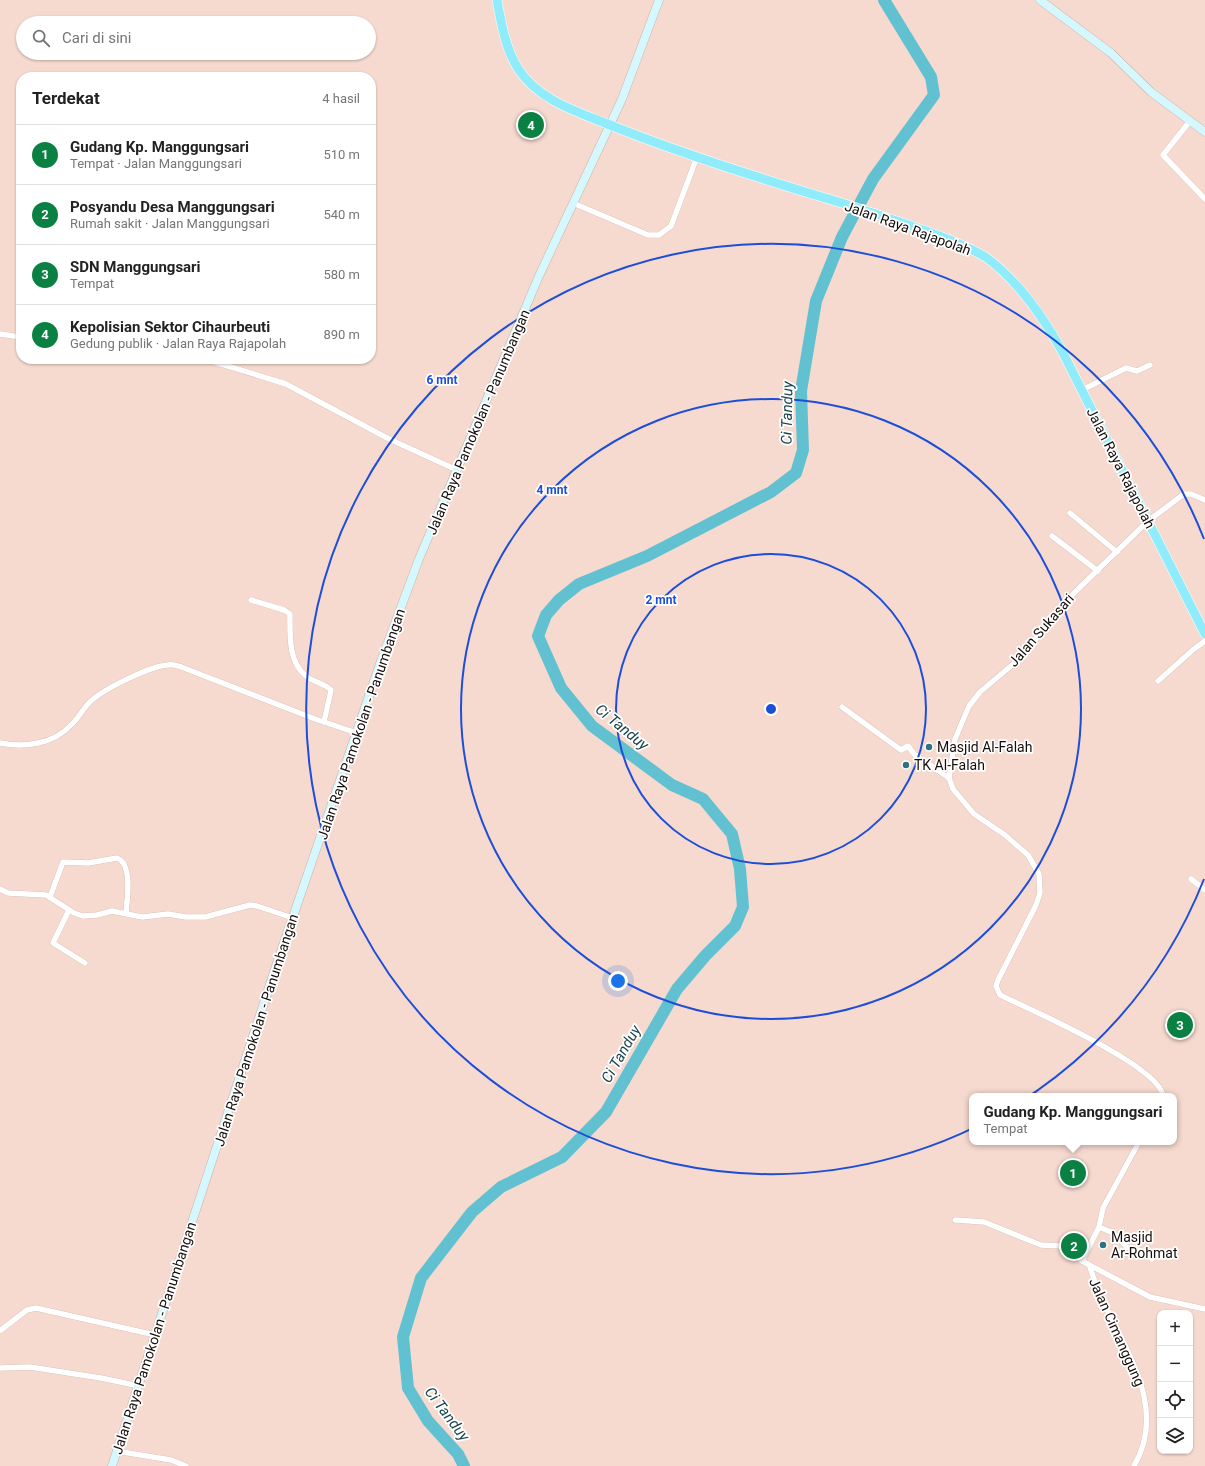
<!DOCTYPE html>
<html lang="id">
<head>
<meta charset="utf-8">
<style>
  body { margin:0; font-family:Roboto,sans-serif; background:#f6f6f6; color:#222 }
  .controls { position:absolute; right:12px; bottom:12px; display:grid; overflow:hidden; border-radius:8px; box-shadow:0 1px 3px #0004 }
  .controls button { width:36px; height:36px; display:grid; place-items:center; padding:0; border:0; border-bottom:1px solid #e0e0e0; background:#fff; color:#222; font:20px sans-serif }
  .you { position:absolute; left:618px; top:981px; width:14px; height:14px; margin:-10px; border:3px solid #fff; border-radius:50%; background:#1a73e8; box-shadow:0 0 0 6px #1a73e833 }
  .badge { display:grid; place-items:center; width:26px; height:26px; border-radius:50%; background:#0b8043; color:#fff; font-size:13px; font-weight:700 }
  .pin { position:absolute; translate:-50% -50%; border:2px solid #fff; box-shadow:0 1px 4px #0006 }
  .popup { position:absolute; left:969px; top:1093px; width:208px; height:52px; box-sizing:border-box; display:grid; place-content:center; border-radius:8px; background:#fff; filter:drop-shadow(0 1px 3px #0005); font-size:13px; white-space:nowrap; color:#767676 }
  .popup b { font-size:15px; color:#222 }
  .popup::after { content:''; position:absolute; left:50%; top:100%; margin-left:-8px; border:8px solid transparent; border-top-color:#fff }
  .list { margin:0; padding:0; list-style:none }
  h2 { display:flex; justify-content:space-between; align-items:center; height:52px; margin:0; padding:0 16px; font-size:17px }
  h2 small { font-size:13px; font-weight:400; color:#767676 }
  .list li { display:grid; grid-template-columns:26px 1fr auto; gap:12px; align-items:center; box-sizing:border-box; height:60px; padding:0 16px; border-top:1px solid #e0e0e0 }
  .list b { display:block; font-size:15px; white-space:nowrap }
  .list p { margin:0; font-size:13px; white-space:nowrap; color:#767676 }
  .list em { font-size:13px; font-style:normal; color:#767676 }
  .icon { flex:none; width:22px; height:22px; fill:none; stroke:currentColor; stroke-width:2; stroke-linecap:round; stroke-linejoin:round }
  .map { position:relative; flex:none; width:1205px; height:1466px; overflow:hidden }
  .search { position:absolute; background:#fff; box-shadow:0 1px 3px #0004; left:16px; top:16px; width:360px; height:44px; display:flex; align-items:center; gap:10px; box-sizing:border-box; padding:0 14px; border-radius:22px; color:#767676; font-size:15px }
  .panel { position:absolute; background:#fff; box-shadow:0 1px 3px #0004; left:16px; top:72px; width:360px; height:292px; border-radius:16px }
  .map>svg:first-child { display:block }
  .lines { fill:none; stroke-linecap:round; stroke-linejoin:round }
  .river { stroke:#61c1d1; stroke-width:12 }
  .minor-casing { stroke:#cbb1a6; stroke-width:6 }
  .secondary-casing { stroke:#cbb1a6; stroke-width:9 }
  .trunk-casing { stroke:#fff; stroke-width:10 }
  .minor { stroke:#fff; stroke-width:5.5 }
  .secondary { stroke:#d5f8fe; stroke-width:8 }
  .trunk { stroke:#90ecfb; stroke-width:9 }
  .ring { fill:none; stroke:#1d4ed8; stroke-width:2 }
  .poi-dot { fill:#2d747f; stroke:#fff; stroke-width:1.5 }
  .labels { text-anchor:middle; stroke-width:3.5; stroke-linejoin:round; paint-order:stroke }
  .street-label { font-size:14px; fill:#150d09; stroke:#fff }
  .poi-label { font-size:14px; fill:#150d09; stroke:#fff; text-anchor:start }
  .water-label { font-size:15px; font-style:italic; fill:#18444c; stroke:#fff }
  .centre { fill:#1d4ed8; stroke:#fff; stroke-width:2 }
  .ring-label { font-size:12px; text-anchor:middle; font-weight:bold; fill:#1d4ed8; stroke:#fff; stroke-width:3.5; stroke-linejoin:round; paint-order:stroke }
</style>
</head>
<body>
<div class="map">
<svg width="1205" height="1466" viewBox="0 0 1205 1466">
  <rect width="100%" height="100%" fill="#f6dacf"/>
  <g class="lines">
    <path class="river" d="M464 1466 458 1454 428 1421 408 1388 403 1337 421 1278 472 1212 501 1187 562 1157 606 1112 677 989 705 956 735 926 743 907 740 869 732 834 703 799 672 785 592 726 561 688 538 636 546 615 559 600 579 584 647 556 771 492 796 473 803 450 801 391 816 301 842 237 873 179 934 95 931 77 884 0"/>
    <defs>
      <g id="minor">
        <path d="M1190 121 1163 155 1205 199"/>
        <path d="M573 203 648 235H659L671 226 697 157"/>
        <path d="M0 334 21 337"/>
        <path d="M205 359 286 384 389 439 457 470"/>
        <path d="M1082 390 1126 368 1137 371 1150 365"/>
        <path d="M1070 513 1117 552"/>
        <path d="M1052 536 1098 571"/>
        <path d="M251 600 284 610 290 614C290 634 288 662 306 676 313 682 324 683 331 690L324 722"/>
        <path d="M1158 681 1194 649 1205 641"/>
        <path d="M842 707 901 750 908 746 914 754 949 778"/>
        <path d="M0 743C24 748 54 744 71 725 79 718 83 708 91 701 104 689 150 666 168 665 175 664 182 667 189 670L315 719 357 733"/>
        <path d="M1191 879 1205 890"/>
        <path d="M0 889 8 893 46 895 74 913 83 916 97 915 112 911 142 917 168 914 186 917H205L250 905 257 906 293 918"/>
        <path d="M50 897 63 862 88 863 117 858C133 864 127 900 126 913"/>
        <path d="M69 910 53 943 85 963"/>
        <path d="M1163 1096C1160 1066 1029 1009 1000 995L996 986 998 980 1036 905 1040 893 1039 874 1028 855 1005 835 974 814 953 789 949 778 955 739 969 706 980 692 1018 660 1074 593 1148 521 1184 494H1191L1205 500"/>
        <path d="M1139 1142 1103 1208 1099 1227 1082 1261 1150 1297 1205 1309"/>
        <path d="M955 1220 984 1222 1041 1245 1061 1246 1082 1261"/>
        <path d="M1099 1227 1113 1233 1127 1247 1145 1252 1152 1259"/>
        <path d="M1090 1267C1108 1331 1174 1397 1134 1466"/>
        <path d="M1 1330 27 1310 36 1308 155 1335"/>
        <path d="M0 1368 30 1367 101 1378 139 1386"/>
        <path d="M116 1451 171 1460 186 1466"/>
      </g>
      <g id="secondary">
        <path d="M1040 0 1111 53 1151 92 1205 132"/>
        <path d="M112 1466 276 966 381 661 419 559 539 276 622 99 659 0"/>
      </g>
      <path id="trunk" d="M497 0C501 23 506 51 519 70 538 99 575 111 605 123 679 153 755 177 832 200 865 210 897 221 929 232 948 239 970 247 987 258 1018 281 1043 317 1062 351L1205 634"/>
    </defs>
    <use href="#minor" class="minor-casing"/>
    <use href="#secondary" class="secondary-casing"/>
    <use href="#trunk" class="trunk-casing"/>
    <use href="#minor" class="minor"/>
    <use href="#secondary" class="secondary"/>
    <use href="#trunk" class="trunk"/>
  </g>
  <g class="ring">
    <circle cx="771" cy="709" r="155"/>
    <circle cx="771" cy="709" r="310"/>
    <path d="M1204 879A465 465 0 1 1 1204 539"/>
  </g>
  <g class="poi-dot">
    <circle cx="929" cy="747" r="4"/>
    <circle cx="906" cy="765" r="4"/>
    <circle cx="1103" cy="1245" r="4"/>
  </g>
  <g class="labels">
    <g class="street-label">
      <text transform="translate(908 228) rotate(20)" y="5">Jalan Raya Rajapolah</text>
      <text transform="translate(478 422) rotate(-67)" y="5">Jalan Raya Pamokolan - Panumbangan</text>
      <text transform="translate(1121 468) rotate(63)" y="5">Jalan Raya Rajapolah</text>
      <text transform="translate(1041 630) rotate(-49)" y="5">Jalan Sukasari</text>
      <text transform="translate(361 724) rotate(-71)" y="5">Jalan Raya Pamokolan - Panumbangan</text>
      <text transform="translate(256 1030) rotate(-72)" y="5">Jalan Raya Pamokolan - Panumbangan</text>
      <text transform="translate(1117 1332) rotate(66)" y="5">Jalan Cimanggung</text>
      <text transform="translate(154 1338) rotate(-72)" y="5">Jalan Raya Pamokolan - Panumbangan</text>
    </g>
    <g class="poi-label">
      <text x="937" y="752">Masjid Al-Falah</text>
      <text x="914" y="770">TK Al-Falah</text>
      <text x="1111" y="1242">Masjid<tspan x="1111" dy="16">Ar-Rohmat</tspan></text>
    </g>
    <g class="water-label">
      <text transform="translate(787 413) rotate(-89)" y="5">Ci Tanduy</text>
      <text transform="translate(622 727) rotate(39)" y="5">Ci Tanduy</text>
      <text transform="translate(621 1054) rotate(-60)" y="5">Ci Tanduy</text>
      <text transform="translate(447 1414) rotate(53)" y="5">Ci Tanduy</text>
    </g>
  </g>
  <circle cx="771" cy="709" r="6" class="centre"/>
  <g class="ring-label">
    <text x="442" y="384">6 mnt</text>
    <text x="552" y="494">4 mnt</text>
    <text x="661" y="604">2 mnt</text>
  </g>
</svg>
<div class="controls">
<button>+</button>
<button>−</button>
<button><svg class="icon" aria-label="locate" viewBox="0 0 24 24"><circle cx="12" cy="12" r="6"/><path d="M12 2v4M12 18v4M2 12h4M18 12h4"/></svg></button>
<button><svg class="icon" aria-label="layers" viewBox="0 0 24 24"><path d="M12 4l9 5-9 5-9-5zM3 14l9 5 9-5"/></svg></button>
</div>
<div class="you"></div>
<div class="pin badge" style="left:1073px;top:1173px">1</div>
<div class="popup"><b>Gudang Kp. Manggungsari</b>Tempat</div>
<div class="pin badge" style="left:1074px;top:1246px">2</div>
<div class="pin badge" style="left:1180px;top:1025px">3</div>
<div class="pin badge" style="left:531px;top:125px">4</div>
<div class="search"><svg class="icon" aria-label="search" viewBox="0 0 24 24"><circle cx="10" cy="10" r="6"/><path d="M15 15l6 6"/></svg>Cari di sini</div>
<section class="panel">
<h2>Terdekat<small>4 hasil</small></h2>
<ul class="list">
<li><span class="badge">1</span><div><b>Gudang Kp. Manggungsari</b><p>Tempat · Jalan Manggungsari</p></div><em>510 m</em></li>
<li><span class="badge">2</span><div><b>Posyandu Desa Manggungsari</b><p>Rumah sakit · Jalan Manggungsari</p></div><em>540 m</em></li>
<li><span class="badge">3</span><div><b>SDN Manggungsari</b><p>Tempat</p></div><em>580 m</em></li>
<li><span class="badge">4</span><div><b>Kepolisian Sektor Cihaurbeuti</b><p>Gedung publik · Jalan Raya Rajapolah</p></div><em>890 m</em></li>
</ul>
</section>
</div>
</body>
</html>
